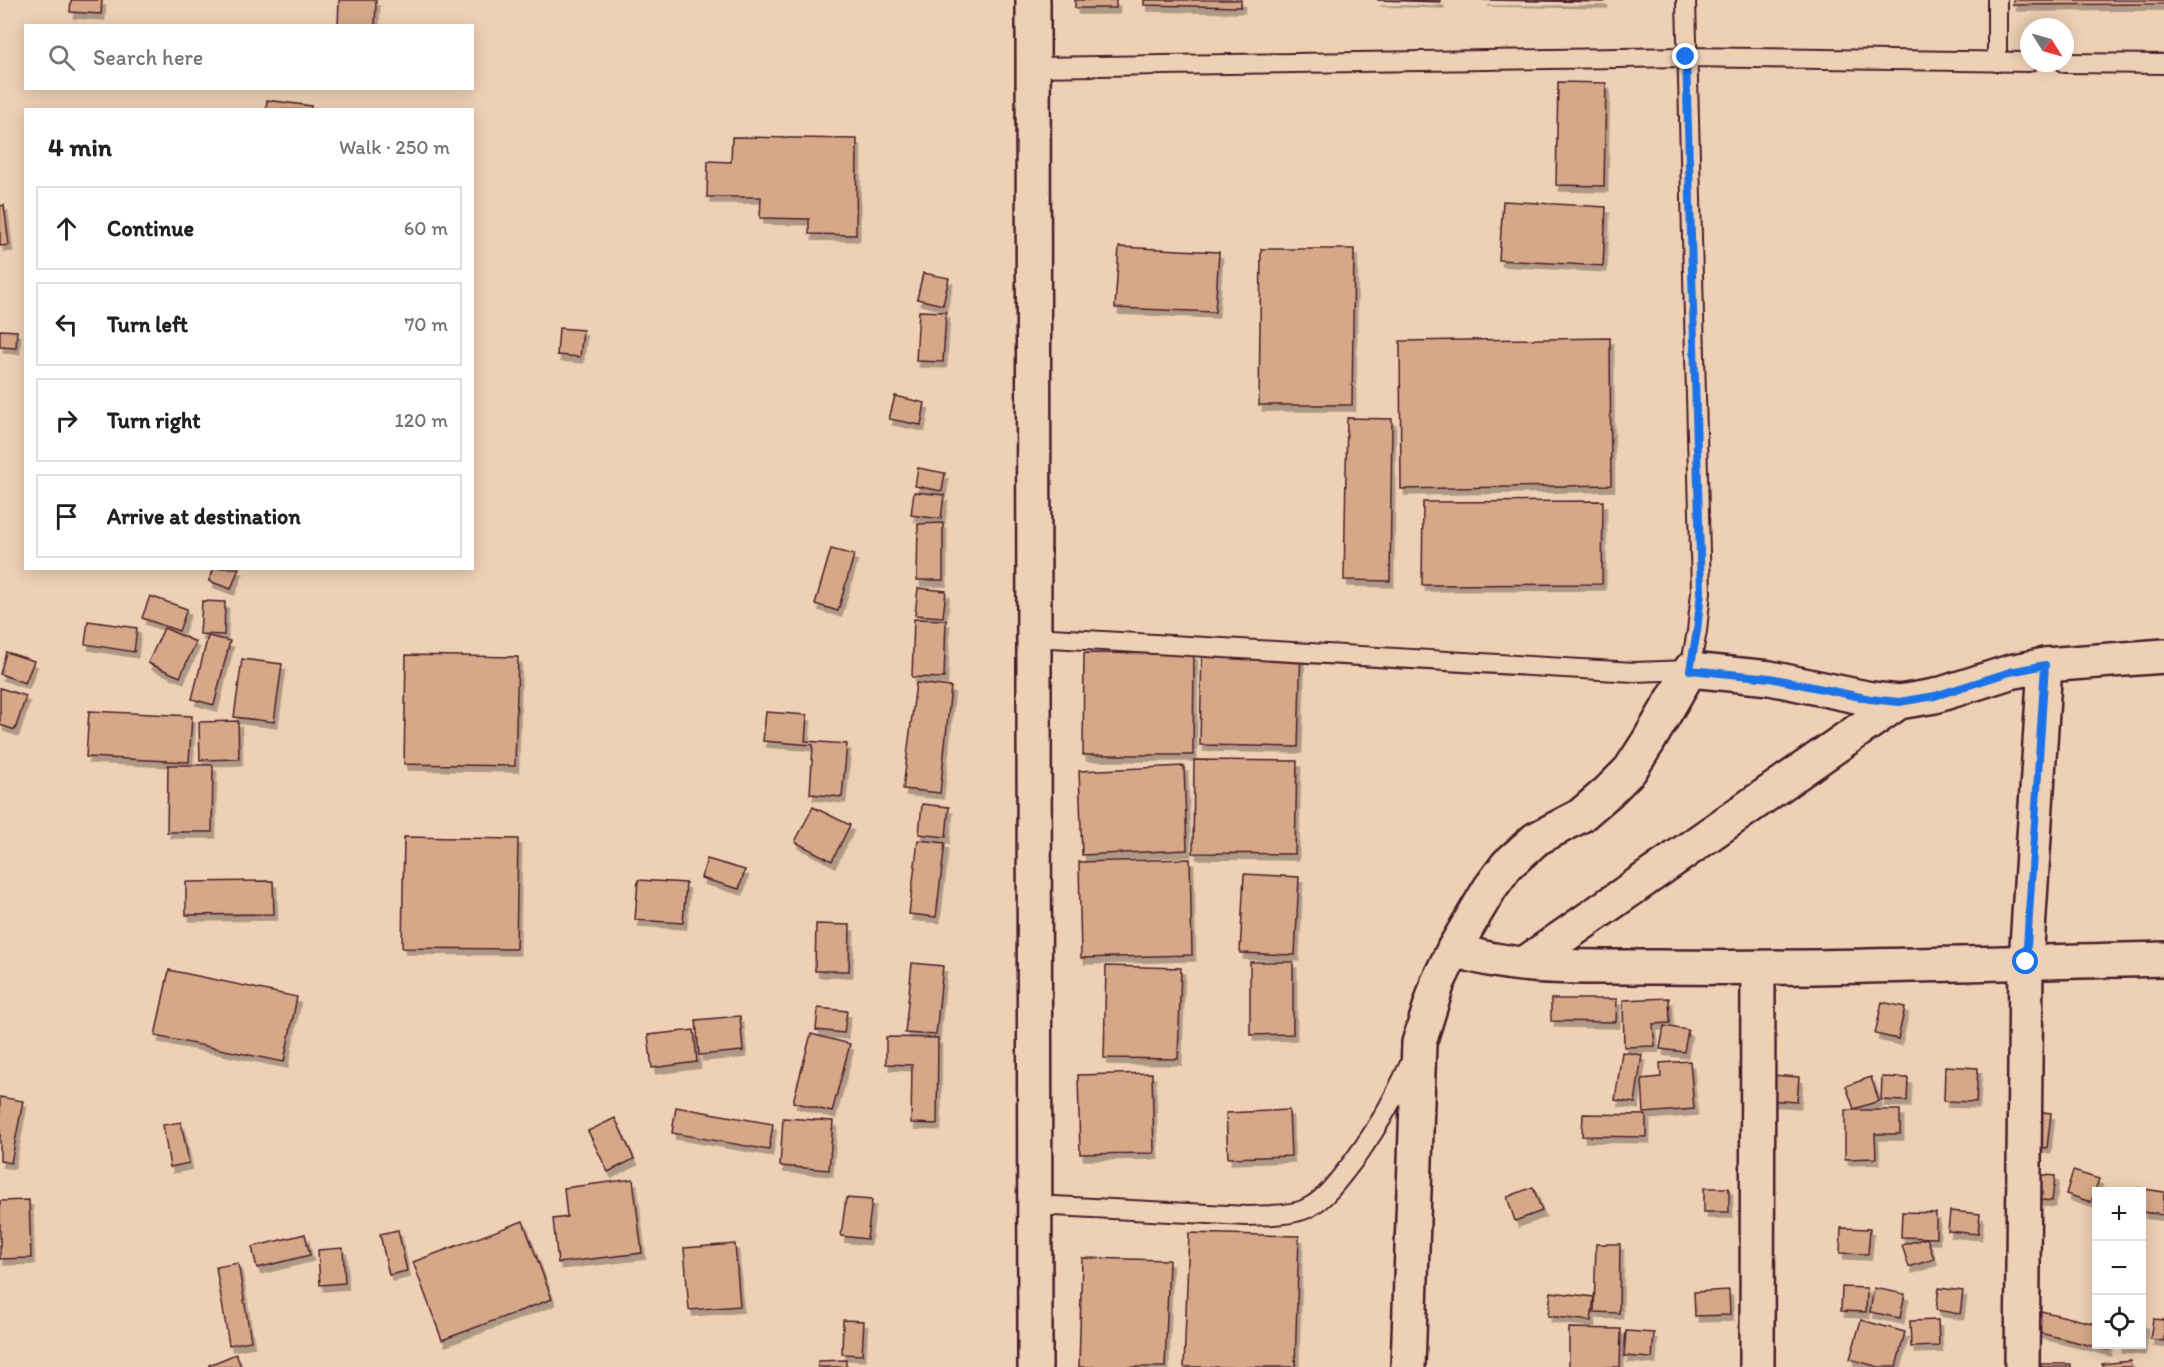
<!DOCTYPE html>
<html lang="en">
<head>
<meta charset="utf-8">
<style>
  body { margin:0; font-family:Itim,sans-serif; background:#f2f2f2; color:#202124 }
  .controls { position:absolute; right:18px; bottom:18px; display:grid; overflow:hidden; border-radius:0px; box-shadow:0 3px 15px #0003 }
  .controls button { width:54px; height:54px; display:grid; place-items:center; padding:0; border:0; border-bottom:2px solid #e0e0e0; background:#fff; color:#202124; font:30px sans-serif }
  .compass { position:absolute; left:2020px; top:18px; width:54px; height:54px; border-radius:50%; background:#fff; box-shadow:0 3px 15px #0003; rotate:127deg }
  .stop { position:absolute; width:18px; height:18px; margin:-14px; border:4px solid #1a73e8; border-radius:50%; background:#fff }
  .stop.end { background:#1a73e8; border-color:#fff; box-shadow:0 2px 6px #0008 }
  .list { margin:0; padding:0; list-style:none }
  h2 { display:flex; justify-content:space-between; align-items:center; height:78px; margin:0; padding:0 24px; font-size:26px }
  h2 small { font-size:20px; font-weight:400; color:#757577 }
  .list li { display:grid; grid-template-columns:39px 1fr auto; gap:18px; align-items:center; box-sizing:border-box; height:84px; margin:0 12px 12px; padding:0 12px; border:2px solid #e0e0e0; border-radius:0px }
  .list b { display:block; font-size:22px; white-space:nowrap }
  .list em { font-size:20px; font-style:normal; color:#757577 }
  .icon { flex:none; width:33px; height:33px; fill:none; stroke:currentColor; stroke-width:2; stroke-linecap:round; stroke-linejoin:round }
  .map { position:relative; flex:none; width:2164px; height:1367px; overflow:hidden }
  .search { position:absolute; background:#fff; box-shadow:0 3px 15px #0003; left:24px; top:24px; width:450px; height:66px; display:flex; align-items:center; gap:15px; box-sizing:border-box; padding:0 21px; border-radius:0px; color:#757577; font-size:22px }
  .panel { position:absolute; background:#fff; box-shadow:0 3px 15px #0003; left:24px; top:108px; width:450px; height:462px; border-radius:0px }
  .map>svg:first-child { display:block }
  .building { fill:#d6a888; stroke:#4a1f2b; stroke-width:1.5; filter:url(#shadow) }
  .lines { fill:none; stroke-linecap:round; stroke-linejoin:round }
  .lane-casing { stroke:#4a1f2b; stroke-width:22 }
  .street-casing { stroke:#4a1f2b; stroke-width:38 }
  .lane { stroke:#eed1b5; stroke-width:18 }
  .street { stroke:#eed1b5; stroke-width:33 }
  .route { stroke:#1a73e8; stroke-width:8 }
</style>
</head>
<body>
<div class="map">
<svg width="2164" height="1367" viewBox="0 0 2164 1367">
  <defs>
    <filter id="shadow"><feDropShadow dx="3.5" dy="6" stdDeviation="0" flood-color="#0004"/></filter>
  </defs>
  <rect width="100%" height="100%" fill="#eed1b5"/>
  <filter id="ink" filterUnits="userSpaceOnUse"><feTurbulence type="fractalNoise" baseFrequency=".0167" numOctaves="2"/><feDisplacementMap in="SourceGraphic" scale="12" xChannelSelector="R" yChannelSelector="G"/><feConvolveMatrix kernelMatrix="1 2 1 2 8 2 1 2 1" color-interpolation-filters="sRGB"/></filter>
  <g filter="url(#ink)">
    <g class="building">
      <path d="M71 0H102L101 14 70 12Z"/>
      <path d="M339 0H376L375 26H338Z"/>
      <rect x="1075" y="0" width="41" height="8"/>
      <path d="M1144 0H1241V7L1144 5Z"/>
      <path d="M1377 0H1440V2Z"/>
      <path d="M1484 0H1604V2Z"/>
      <path d="M2013 0H2164V4L2013 5Z"/>
      <path d="M1558 82 1606 83 1604 186 1556 185Z"/>
      <path d="M267 100 311 106 310 110H266Z"/>
      <path d="M732 137 857 139 856 235 809 234V219L760 218 761 197H707L708 161 731 162Z"/>
      <path d="M1503 201 1606 207 1603 266 1499 260Z"/>
      <path d="M4 205 9 245 0 246V206Z"/>
      <path d="M1119 247 1219 252 1215 312 1115 308Z"/>
      <path d="M1261 249H1354L1352 405H1259Z"/>
      <path d="M923 273 949 278 943 305 917 299Z"/>
      <path d="M919 311 946 312 943 362 916 361Z"/>
      <path d="M559 328 583 330 580 357 557 355Z"/>
      <path d="M0 330 17 331 16 348 0 347Z"/>
      <path d="M1610 338 1611 485 1401 489 1400 341Z"/>
      <path d="M895 396 925 403 921 425 889 419Z"/>
      <path d="M1347 418 1392 419 1390 581 1344 580Z"/>
      <path d="M918 468 945 473 942 491 915 486Z"/>
      <path d="M914 492 944 495 941 519 911 515Z"/>
      <path d="M1603 501 1602 584 1422 585 1423 502Z"/>
      <path d="M943 523V580H917L918 524Z"/>
      <path d="M831 549 854 555 838 611 815 604Z"/>
      <path d="M214 568H239L231 589 209 581Z"/>
      <path d="M918 588 946 591 943 617 915 615Z"/>
      <path d="M150 596 187 609 179 631 142 618Z"/>
      <path d="M202 601 225 602 224 635 200 634Z"/>
      <path d="M914 619 946 620 944 678 912 677Z"/>
      <path d="M88 621 137 628 134 652 85 644Z"/>
      <path d="M164 628 196 642 180 677 148 663Z"/>
      <path d="M208 636 230 641 214 705 192 699Z"/>
      <path d="M1202 644 1301 646 1298 747 1200 745Z"/>
      <path d="M6 652 34 661 25 683 0 674Z"/>
      <path d="M1084 653 1194 654 1193 755H1083Z"/>
      <path d="M406 655 518 657 515 766 404 764Z"/>
      <path d="M242 659 282 664 274 722 234 717Z"/>
      <path d="M916 683 951 687 940 793 903 789Z"/>
      <path d="M0 688 26 696 15 730 0 725Z"/>
      <path d="M89 711 192 716 189 762 86 757Z"/>
      <path d="M766 712 807 715 805 741 847 744 842 797 810 794 813 745 763 741Z"/>
      <path d="M238 721 239 759 200 760 199 722Z"/>
      <path d="M1194 760 1297 761 1295 854 1193 853Z"/>
      <path d="M168 765H213L212 832H167Z"/>
      <path d="M1184 766 1187 850 1082 855 1079 771Z"/>
      <path d="M922 804 949 807 946 837 919 834Z"/>
      <path d="M813 807 850 825 832 861 795 842Z"/>
      <path d="M404 837 518 839 516 949 402 948Z"/>
      <path d="M918 840 945 843 936 917 909 914Z"/>
      <path d="M707 859 745 870 739 889 701 878Z"/>
      <path d="M1190 859 1192 955 1081 958 1079 862Z"/>
      <path d="M1244 874 1299 877 1295 955 1240 953Z"/>
      <path d="M638 880 686 883 683 923 635 920Z"/>
      <path d="M273 881 274 914 186 915V882Z"/>
      <path d="M816 924 850 925 849 971H815Z"/>
      <path d="M1250 962H1293V1034L1250 1035Z"/>
      <path d="M912 963 943 966 936 1035 905 1033Z"/>
      <path d="M1106 966 1181 968 1178 1059 1104 1058Z"/>
      <path d="M169 970 297 997 284 1062 155 1036Z"/>
      <path d="M1669 998 1670 1023 1653 1024 1655 1046 1624 1047 1623 1000Z"/>
      <path d="M1551 999H1617L1616 1022 1551 1021Z"/>
      <path d="M1882 1002 1905 1007 1898 1039 1875 1034Z"/>
      <path d="M818 1008 847 1011 844 1033 816 1030Z"/>
      <path d="M740 1016 743 1051 699 1055 696 1020Z"/>
      <path d="M1664 1026 1688 1030 1684 1052 1660 1049Z"/>
      <path d="M694 1030 697 1062 652 1068 648 1035Z"/>
      <path d="M811 1034 850 1044 832 1112 793 1102Z"/>
      <path d="M886 1037 938 1038 937 1124 911 1123 912 1065 886 1064Z"/>
      <path d="M1622 1052 1642 1055 1635 1103 1615 1100Z"/>
      <path d="M1690 1061 1694 1109 1644 1113 1642 1079 1661 1077 1660 1063Z"/>
      <path d="M1945 1066 1978 1068 1976 1102 1944 1101Z"/>
      <path d="M1152 1073 1154 1153 1080 1154 1078 1075Z"/>
      <path d="M1771 1075 1799 1077 1797 1102 1768 1100Z"/>
      <path d="M1871 1077 1879 1101 1854 1109 1846 1086Z"/>
      <path d="M1882 1077 1908 1078 1907 1101 1881 1100Z"/>
      <path d="M0 1097 23 1101 11 1163 0 1161Z"/>
      <path d="M676 1107 773 1124 769 1150 672 1133Z"/>
      <path d="M1289 1110 1291 1156 1228 1158 1226 1113Z"/>
      <path d="M1845 1110H1900V1134H1875L1876 1158 1845 1159Z"/>
      <path d="M2027 1110 2051 1113 2047 1148 2023 1145Z"/>
      <path d="M1583 1114 1646 1115V1137L1582 1136Z"/>
      <path d="M615 1118 634 1159 608 1172 588 1131Z"/>
      <path d="M783 1118 833 1121 829 1170 780 1166Z"/>
      <path d="M181 1122 189 1163 170 1167 163 1125Z"/>
      <path d="M2073 1171 2099 1179 2091 1202 2066 1194Z"/>
      <path d="M2025 1173 2055 1176 2052 1201 2022 1198Z"/>
      <path d="M633 1179 642 1253 558 1263 553 1219 567 1217 564 1188Z"/>
      <path d="M1533 1187 1542 1211 1515 1221 1507 1197Z"/>
      <rect x="1704" y="1188" width="25" height="24"/>
      <path d="M2137 1188 2164 1192 2163 1215 2142 1212V1192H2137Z"/>
      <path d="M846 1198 872 1200 867 1239 841 1236Z"/>
      <path d="M29 1200 31 1258 0 1259V1201Z"/>
      <path d="M1950 1211 1980 1214 1978 1234 1948 1231Z"/>
      <path d="M1902 1212 1936 1213V1238L1901 1237Z"/>
      <path d="M523 1221 552 1299 442 1340 413 1262Z"/>
      <path d="M1841 1228 1870 1229 1868 1254 1840 1253Z"/>
      <path d="M398 1230 407 1271 389 1275 380 1234Z"/>
      <path d="M1189 1233 1299 1236 1295 1367H1184Z"/>
      <path d="M305 1234 310 1255 257 1268 252 1247Z"/>
      <path d="M1927 1238 1934 1259 1909 1267 1902 1245Z"/>
      <path d="M735 1244 740 1306 689 1310 684 1248Z"/>
      <path d="M1596 1244H1620L1619 1313 1594 1312Z"/>
      <path d="M343 1248 345 1283 320 1285 318 1250Z"/>
      <path d="M1082 1258 1169 1260 1165 1367H1079Z"/>
      <path d="M238 1263 251 1341 229 1345 216 1267Z"/>
      <path d="M1842 1287 1867 1288 1866 1312 1841 1311Z"/>
      <path d="M1874 1288 1905 1294 1900 1318 1870 1312Z"/>
      <path d="M1939 1288 1963 1291 1960 1314 1936 1310Z"/>
      <path d="M1729 1290 1730 1315 1695 1316 1694 1292Z"/>
      <path d="M1551 1292 1594 1297 1591 1321 1548 1316Z"/>
      <path d="M2041 1311 2096 1324V1344H2109L2108 1350 2036 1332Z"/>
      <path d="M2153 1319 2164 1320V1341L2150 1339Z"/>
      <path d="M843 1320 864 1321 862 1355 842 1354Z"/>
      <path d="M1861 1320 1905 1332 1896 1367H1879L1850 1359Z"/>
      <path d="M1938 1320 1939 1346 1911 1347 1910 1321Z"/>
      <path d="M2142 1322 2144 1323 2142 1349 2119 1347V1344H2142Z"/>
      <path d="M1569 1328 1621 1329 1620 1367H1569Z"/>
      <path d="M1626 1331 1654 1333 1652 1358 1624 1356Z"/>
      <path d="M236 1354 241 1367H210L209 1365Z"/>
      <path d="M846 1360V1367H818V1361Z"/>
      <path d="M2130 1361 2131 1367H2102V1364Z"/>
      <rect x="2041" y="1364" width="30" height="3"/>
    </g>
    <g class="lines">
      <defs>
        <g id="lane">
          <path d="M1997 62V0"/>
          <path d="M2065 63 2164 64"/>
          <path d="M1033 67 1686 57 2029 62"/>
          <path d="M1034 637 1634 672 1690 670 1697 631 1701 592 1686 0"/>
          <path d="M1035 1205 1247 1216C1265 1215 1286 1216 1303 1210 1321 1203 1333 1187 1344 1173 1373 1137 1392 1103 1411 1061"/>
        </g>
        <g id="street">
          <path d="M1033 0 1035 1367"/>
          <path d="M1454 949C1514 972 1591 966 1656 967 1825 969 1995 963 2164 959"/>
          <path d="M1524 964 1899 702 1935 696 2010 672 2045 665 2164 656"/>
          <path d="M1408 1367 1419 1043 1438 982 1454 949 1490 888 1507 865 1536 839 1580 816 1608 792 1630 770 1648 742 1690 670 1770 678 1871 699 1899 702"/>
          <path d="M1757 1367 1758 968"/>
          <path d="M2022 1367 2026 962 2045 665"/>
        </g>
      </defs>
      <use href="#lane" class="lane-casing"/>
      <use href="#street" class="street-casing"/>
      <use href="#lane" class="lane"/>
      <use href="#street" class="street"/>
    </g>
  </g>
  <g class="lines" filter="url(#ink)">
    <path class="route" d="M1686 57 1701 592 1697 631 1690 670 1770 678 1870 699 1899 702 1935 696 2010 672 2045 665 2026 962"/>
  </g>
</svg>
<div class="controls">
<button>+</button>
<button>−</button>
<button><svg class="icon" aria-label="locate" viewBox="0 0 24 24"><circle cx="12" cy="12" r="6"/><path d="M12 2v4M12 18v4M2 12h4M18 12h4"/></svg></button>
</div>
<svg class="compass" viewBox="-18 -18 36 36"><path d="M0-13l5 13h-10z" fill="#e53935"/><path d="M0 13l5-13h-10z" fill="#757577"/></svg>
<div class="stop" style="left:2026px;top:962px"></div>
<div class="stop end" style="left:1686px;top:57px"></div>
<div class="search"><svg class="icon" aria-label="search" viewBox="0 0 24 24"><circle cx="10" cy="10" r="6"/><path d="M15 15l6 6"/></svg>Search here</div>
<section class="panel">
<h2>4 min<small>Walk · 250 m</small></h2>
<ul class="list">
<li><svg class="icon" aria-label="ahead" viewBox="0 0 24 24"><path d="M12 20V5M6 11l6-6 6 6"/></svg><div><b>Continue</b></div><em>60 m</em></li>
<li><svg class="icon" aria-label="left" viewBox="0 0 24 24"><path d="M17 20v-9H6M10 6l-5 5 5 5"/></svg><div><b>Turn left</b></div><em>70 m</em></li>
<li><svg class="icon" aria-label="right" viewBox="0 0 24 24"><path d="M7 20v-9h11M14 6l5 5-5 5"/></svg><div><b>Turn right</b></div><em>120 m</em></li>
<li><svg class="icon" aria-label="arrive" viewBox="0 0 24 24"><path d="M6 21V4h12l-3 4 3 4H6"/></svg><div><b>Arrive at destination</b></div></li>
</ul>
</section>
</div>
</body>
</html>
